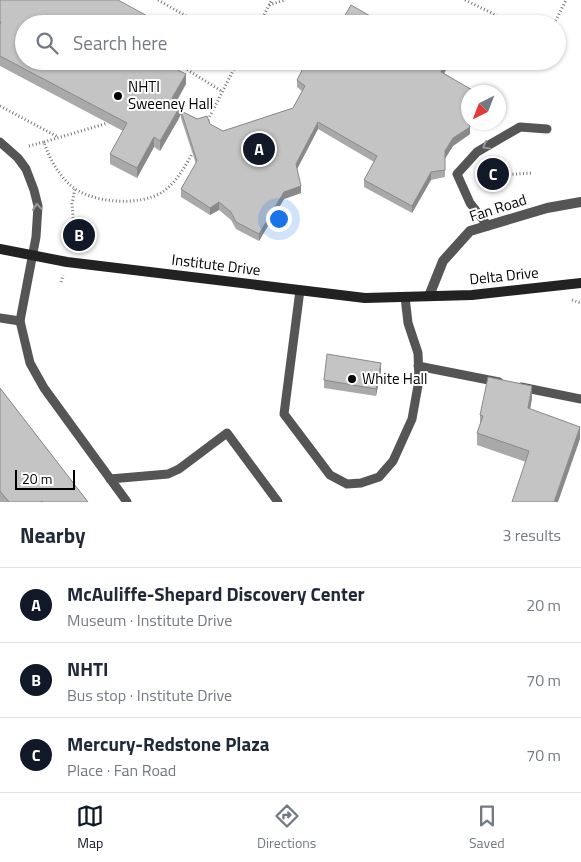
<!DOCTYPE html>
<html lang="en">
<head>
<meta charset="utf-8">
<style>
  body { margin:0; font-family:"Titillium Web",sans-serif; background:#f6f6f7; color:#1f2937 }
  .compass { position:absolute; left:461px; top:85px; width:45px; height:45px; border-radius:50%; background:#fff; box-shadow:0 1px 4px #0004; rotate:222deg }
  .scale { position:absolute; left:15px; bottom:12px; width:60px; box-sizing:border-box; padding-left:5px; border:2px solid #000; border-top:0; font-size:14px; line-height:18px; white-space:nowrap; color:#000; -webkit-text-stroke:4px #fff; paint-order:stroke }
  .you { position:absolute; left:278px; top:218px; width:18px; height:18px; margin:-12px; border:4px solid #fff; border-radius:50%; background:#1a73e8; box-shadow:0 0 0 8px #1a73e833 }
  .badge { display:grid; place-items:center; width:32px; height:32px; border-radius:50%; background:#111827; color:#fff; font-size:16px; font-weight:700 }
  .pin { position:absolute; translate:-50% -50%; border:2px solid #fff; box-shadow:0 1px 5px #0006 }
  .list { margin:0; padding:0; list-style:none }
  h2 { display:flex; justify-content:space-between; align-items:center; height:65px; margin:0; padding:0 20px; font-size:21px }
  h2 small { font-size:16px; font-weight:400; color:#747a83 }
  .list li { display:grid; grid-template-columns:32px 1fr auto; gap:15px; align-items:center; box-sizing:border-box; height:75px; padding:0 20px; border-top:1px solid #e0e1e3 }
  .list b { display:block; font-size:19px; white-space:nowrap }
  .list p { margin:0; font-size:16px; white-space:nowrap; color:#747a83 }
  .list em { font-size:16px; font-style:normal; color:#747a83 }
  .icon { flex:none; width:28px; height:28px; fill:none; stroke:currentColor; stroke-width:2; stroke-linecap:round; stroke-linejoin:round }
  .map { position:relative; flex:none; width:581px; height:502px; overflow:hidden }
  .search { position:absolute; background:#fff; box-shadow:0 1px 4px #0004; left:15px; right:15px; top:15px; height:55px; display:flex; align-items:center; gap:12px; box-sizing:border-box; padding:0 18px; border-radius:28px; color:#747a83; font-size:19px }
  .sheet { height:290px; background:#fff }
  nav { display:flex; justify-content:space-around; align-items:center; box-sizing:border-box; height:70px; border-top:1px solid #e0e1e3; background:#fff; font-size:14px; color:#747a83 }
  nav a { display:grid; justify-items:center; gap:2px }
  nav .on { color:#111827 }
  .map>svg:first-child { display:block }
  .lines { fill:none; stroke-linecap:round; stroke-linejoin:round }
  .path { stroke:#777; stroke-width:3; stroke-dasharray:1 2.5; stroke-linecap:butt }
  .lane { stroke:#555; stroke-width:9 }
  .street { stroke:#555; stroke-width:10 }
  .secondary { stroke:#222; stroke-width:10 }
  .wall { fill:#a9a9a9 }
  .shaded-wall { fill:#898989 }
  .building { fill:#c4c4c4; stroke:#898989 }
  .oneway { stroke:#999 }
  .poi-dot { fill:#000; stroke:#fff; stroke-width:2 }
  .labels { text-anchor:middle; stroke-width:4; stroke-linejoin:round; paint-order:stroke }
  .poi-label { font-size:15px; fill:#000; stroke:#fff; text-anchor:start }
  .street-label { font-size:15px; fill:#000; stroke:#fff }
</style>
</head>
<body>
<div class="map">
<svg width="581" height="502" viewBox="0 0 581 502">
  <rect width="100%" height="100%" fill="#fff"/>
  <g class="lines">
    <g class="path">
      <path d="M158 0 200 24"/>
      <path d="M465 0 492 13 508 24"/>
      <path d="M269 5 285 0"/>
      <path d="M183 24 186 16"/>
      <path d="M259 24 272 0"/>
      <path d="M554 24 566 0"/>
      <path d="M177 61 178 64 223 92"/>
      <path d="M169 67 192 61"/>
      <path d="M0 106 58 137"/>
      <path d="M208 120 238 61"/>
      <path d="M44 142 108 123"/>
      <path d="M29 146 44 142C49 158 57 172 69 184 90 204 141 207 164 191 177 181 184 168 192 154"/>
      <circle cx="491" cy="176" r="11"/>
      <path d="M502 175 532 173"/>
      <path d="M69 249 74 227 72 204 75 188"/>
      <path d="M61 282 63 275"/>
      <path d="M572 300 581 303"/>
    </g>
    <g class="lane">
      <path d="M0 142 18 158 26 169 34 190 38 206 36 237 20 321 30 363 44 388 127 502"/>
      <path d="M488 226 470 203 457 174 477 152 520 127 547 129"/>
      <path d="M300 290 284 414 330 475 347 484 361 483 379 477 393 461 412 419 419 380 418 353 408 323 405 297"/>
      <path d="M0 318 20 321"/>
      <path d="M418 366 499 382"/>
      <path d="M521 387 581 399"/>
      <path d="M110 479 168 474 179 469 227 433 278 502"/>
    </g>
    <path class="street" d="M429 296 443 261 470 231 547 208 581 202"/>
    <path class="secondary" d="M0 249 67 262 365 298 472 295 581 283"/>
  </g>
  <g class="wall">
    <path d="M0 0 24 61H167L165 64 186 84 177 101 181 111 223 131 293 108 302 91 297 87V80L448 61V66L444 73 474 92 465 115 470 134 453 146 445 158V177L431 180 412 213 364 187V180L374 162 318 129 297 169 301 193 284 199 259 241 236 229 231 220 219 210 210 215 181 197V189L196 164 181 118V114L178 120 160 151 154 147 137 178 110 164V154L123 131 0 66Z"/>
    <path d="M381 371 376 396 324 388V380Z"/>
    <path d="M0 388 88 502H0Z"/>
    <path d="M532 398 530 409 580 439 526 462 477 445V433L480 424V415Z"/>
  </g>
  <g class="shaded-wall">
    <path d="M446 61H448V66L441 79V72Z"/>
    <path d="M186 74V84L172 108V98Z"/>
    <path d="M468 100V108L463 118V110Z"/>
    <path d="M181 103V114L178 120 160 151V141Z"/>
    <path d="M318 122V129L296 171V164Z"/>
    <path d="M470 127V134L453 146 445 159V151L453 138Z"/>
    <path d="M154 137V147L137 178V168Z"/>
    <path d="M431 172V180L412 213V206Z"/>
    <path d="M301 186V193L284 199 259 241V234L284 192Z"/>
    <path d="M219 202V210L210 215V208Z"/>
    <path d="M381 363V371L376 396V389Z"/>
    <path d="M532 386V398L528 421V408Z"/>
    <path d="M580 427V439L558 502H554Z"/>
  </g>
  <g class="building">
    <path d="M0 0H118L162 24H24V61H162L161 62 186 74 172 98 181 103 178 110 160 141 154 137 137 168 110 154 127 123 0 56V24L1 22H0Z"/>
    <path d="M351 5 384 24H340Z"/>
    <path d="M307 61H446L441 72 474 91 473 92H468V100L463 110 470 127 453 138 445 151V170L431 172 412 206 364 180 377 156 318 122 296 164 301 186 284 192 259 234 236 222 231 212 219 202 210 208 181 189 197 161 181 111 197 119 207 116 210 124 223 131 293 108 305 86 297 80Z"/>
    <path d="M327 354 381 363 376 389 324 380Z"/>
    <path d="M488 377 532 386 528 408 580 427 554 502H512L529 451 477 433 483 416 480 415Z"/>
    <path d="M0 388 88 502H43L42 501 40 502H9L0 491Z"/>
  </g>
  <defs><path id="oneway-chevron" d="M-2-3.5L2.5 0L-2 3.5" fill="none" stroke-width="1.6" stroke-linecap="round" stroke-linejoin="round" transform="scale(1.25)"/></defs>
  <g class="oneway">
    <use href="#oneway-chevron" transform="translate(486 146) rotate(151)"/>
    <use href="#oneway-chevron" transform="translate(37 207) rotate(-96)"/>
  </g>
  <g class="poi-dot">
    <circle cx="118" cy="96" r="5"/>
    <circle cx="352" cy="379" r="5"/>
  </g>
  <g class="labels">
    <g class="poi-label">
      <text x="128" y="92">NHTI<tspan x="128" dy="17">Sweeney Hall</tspan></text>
      <text x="362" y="384">White Hall</text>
    </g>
    <g class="street-label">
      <text transform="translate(498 208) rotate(-18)" y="5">Fan Road</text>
      <text transform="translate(216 265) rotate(7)" y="5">Institute Drive</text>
      <text transform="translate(504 276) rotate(-6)" y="5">Delta Drive</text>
    </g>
  </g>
</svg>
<svg class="compass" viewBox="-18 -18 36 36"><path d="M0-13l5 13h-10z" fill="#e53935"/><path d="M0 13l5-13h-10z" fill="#747a83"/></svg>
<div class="scale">20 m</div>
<div class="you"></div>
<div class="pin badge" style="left:259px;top:149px">A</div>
<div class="pin badge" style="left:79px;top:235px">B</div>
<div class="pin badge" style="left:493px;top:174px">C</div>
<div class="search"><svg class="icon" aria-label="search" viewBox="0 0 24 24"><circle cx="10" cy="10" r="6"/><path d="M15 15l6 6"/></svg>Search here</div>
</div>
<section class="sheet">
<h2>Nearby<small>3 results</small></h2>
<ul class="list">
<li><span class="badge">A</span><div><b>McAuliffe-Shepard Discovery Center</b><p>Museum · Institute Drive</p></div><em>20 m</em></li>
<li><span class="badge">B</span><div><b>NHTI</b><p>Bus stop · Institute Drive</p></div><em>70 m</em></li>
<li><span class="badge">C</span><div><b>Mercury-Redstone Plaza</b><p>Place · Fan Road</p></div><em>70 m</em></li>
</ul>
</section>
<nav>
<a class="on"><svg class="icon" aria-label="map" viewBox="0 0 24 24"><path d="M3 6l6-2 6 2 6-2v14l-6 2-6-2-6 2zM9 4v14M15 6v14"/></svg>Map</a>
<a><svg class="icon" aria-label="directions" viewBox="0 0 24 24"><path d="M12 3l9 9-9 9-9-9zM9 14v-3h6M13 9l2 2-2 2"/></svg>Directions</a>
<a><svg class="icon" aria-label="saved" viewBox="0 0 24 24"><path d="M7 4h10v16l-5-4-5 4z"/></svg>Saved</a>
</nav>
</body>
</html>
